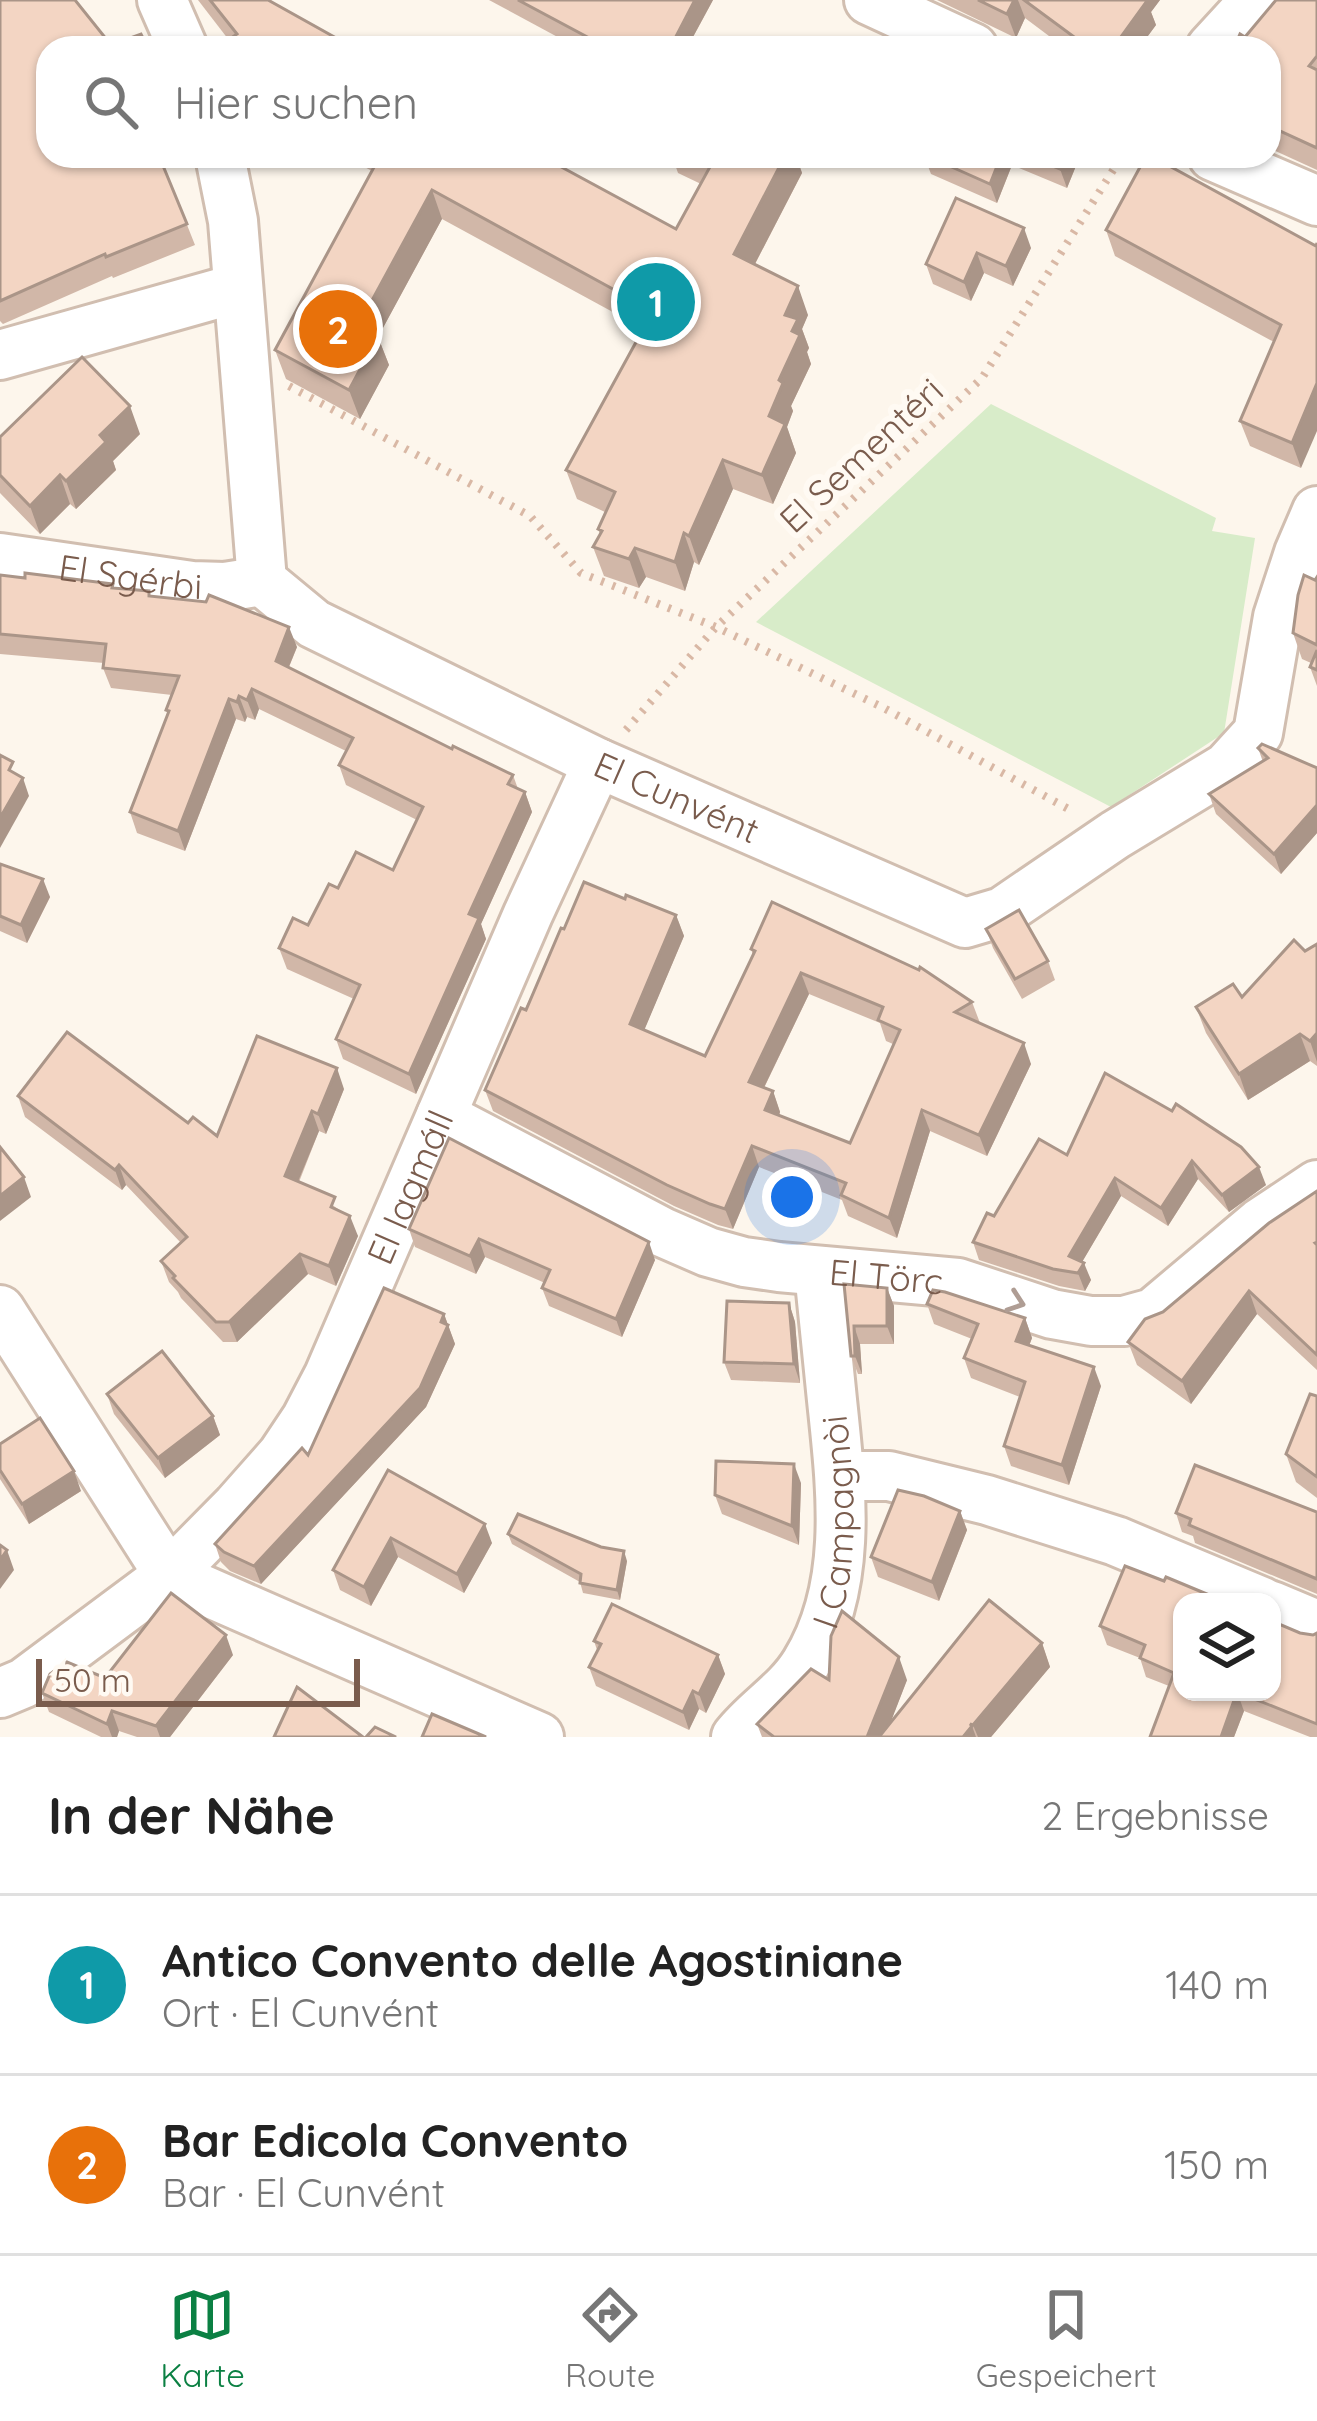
<!DOCTYPE html>
<html lang="de">
<head>
<meta charset="utf-8">
<style>
  body { margin:0; font-family:Quicksand,sans-serif; background:#f2f2f2; color:#222 }
  .controls { position:absolute; right:36px; bottom:36px; display:grid; overflow:hidden; border-radius:24px; box-shadow:0 3px 9px #0004 }
  .controls button { width:108px; height:108px; display:grid; place-items:center; padding:0; border:0; border-bottom:3px solid #e0e0e0; background:#fff; color:#222; font:60px sans-serif }
  .scale { position:absolute; left:36px; bottom:30px; width:324px; box-sizing:border-box; padding-left:12px; border:6px solid #7a5c4d; border-top:0; font-size:33px; line-height:42px; white-space:nowrap; color:#7a5c4d; -webkit-text-stroke:9px #fffaf3; paint-order:stroke }
  .you { position:absolute; left:792px; top:1197px; width:42px; height:42px; margin:-30px; border:9px solid #fff; border-radius:50%; background:#1a73e8; box-shadow:0 0 0 18px #1a73e833 }
  .badge { display:grid; place-items:center; width:78px; height:78px; border-radius:50%; background:#0b8043; color:#fff; font-size:39px; font-weight:700 }
  .pin { position:absolute; translate:-50% -50%; border:6px solid #fff; box-shadow:0 3px 12px #0006 }
  .list { margin:0; padding:0; list-style:none }
  h2 { display:flex; justify-content:space-between; align-items:center; height:156px; margin:0; padding:0 48px; font-size:51px }
  h2 small { font-size:39px; font-weight:400; color:#767676 }
  .list li { display:grid; grid-template-columns:78px 1fr auto; gap:36px; align-items:center; box-sizing:border-box; height:180px; padding:0 48px; border-top:3px solid #e0e0e0 }
  .list b { display:block; font-size:45px; white-space:nowrap }
  .list p { margin:0; font-size:39px; white-space:nowrap; color:#767676 }
  .list em { font-size:39px; font-style:normal; color:#767676 }
  .icon { flex:none; width:66px; height:66px; fill:none; stroke:currentColor; stroke-width:2; stroke-linecap:round; stroke-linejoin:round }
  .map { position:relative; flex:none; width:1317px; height:1737px; overflow:hidden }
  .search { position:absolute; background:#fff; box-shadow:0 3px 9px #0004; left:36px; right:36px; top:36px; height:132px; display:flex; align-items:center; gap:30px; box-sizing:border-box; padding:0 42px; border-radius:36px; color:#767676; font-size:45px }
  .sheet { height:516px; background:#fff }
  nav { display:flex; justify-content:space-around; align-items:center; box-sizing:border-box; height:168px; border-top:3px solid #e0e0e0; background:#fff; font-size:33px; color:#767676 }
  nav a { display:grid; justify-items:center; gap:6px }
  nav .on { color:#0b8043 }
  .map>svg:first-child { display:block }
  .green { fill:#d8ecc9 }
  .lines { fill:none; stroke-linecap:round; stroke-linejoin:round }
  .minor-casing { stroke:#d1beb0; stroke-width:54 }
  .path { stroke:#d9b8a5; stroke-width:8; stroke-dasharray:3 9; stroke-linecap:butt }
  .minor { stroke:#fff; stroke-width:48 }
  .wall { fill:#d1b7a8; fill-rule:evenodd }
  .shaded-wall { fill:#aa9588 }
  .building { fill:#f3d5c3; stroke:#aa9588; stroke-width:3; fill-rule:evenodd }
  .oneway { stroke:#af9d94 }
  .labels { text-anchor:middle; stroke-width:12; stroke-linejoin:round; paint-order:stroke }
  .street-label { font-size:36px; fill:#7a5c4d; stroke:#fffaf3 }
</style>
</head>
<body>
<div class="map">
<svg width="1317" height="1737" viewBox="0 0 1317 1737">
  <rect width="100%" height="100%" fill="#fdf6ec"/>
  <path class="green" d="M991 404 1216 518 1212 531 1255 538 1224 733 1111 807 756 622Z"/>
  <g class="lines">
    <defs>
      <g id="minor">
        <path d="M162 0 183 48"/>
        <path d="M869 0 973 48"/>
        <path d="M1211 48 1255 0"/>
        <path id="s1" d="M220 156 233 221 262 581 314 624 598 763 965 923 1002 912 1115 835 1227 767 1258 733 1278 617 1299 553 1317 511"/>
        <path d="M1213 156 1317 201"/>
        <path d="M0 355 238 288"/>
        <path id="s2" d="M0 558 192 586 225 587 262 581"/>
        <path id="s3" d="M441 1116 662 1232 708 1252 744 1262 779 1267 958 1283 1052 1314 1091 1321H1124L1153 1313 1260 1223 1317 1185"/>
        <path d="M0 1310 169 1575"/>
        <path d="M840 1476H889L987 1500 1116 1541 1262 1602"/>
        <path d="M169 1575 539 1737"/>
        <path d="M1272 1606 1317 1625"/>
        <path id="s4" d="M0 1693 24 1683 169 1575 237 1506 282 1455 306 1419 329 1375 528 914 598 763"/>
        <path id="s5" d="M736 1737C757 1710 788 1693 806 1663 854 1585 841 1487 832 1400 828 1357 823 1314 819 1271"/>
      </g>
    </defs>
    <use href="#minor" class="minor-casing"/>
    <g class="path">
      <path d="M289 386 530 516 581 573 716 627 882 707 1072 811"/>
      <path d="M626 730 716 627 982 378 1122 156"/>
    </g>
    <use href="#minor" class="minor"/>
  </g>
  <g class="wall">
    <path d="M0 0 48 156H163L160 157 195 245 113 278 112 276 3 324 0 321Z"/>
    <path d="M198 0H268L354 48H235Z"/>
    <path d="M489 0H713L687 48H578Z"/>
    <path d="M937 0H1160L1151 12 1156 25 1139 48H1065L1025 18 1016 38Z"/>
    <path d="M1317 0V170L1269 148V48L1245 37Z"/>
    <path d="M344 156H541L676 229 701 184 678 173 672 156H796L802 173 755 264 808 315 802 329 809 348 807 352 811 364 791 406 793 411 787 427 796 453 773 504 733 489 699 565 694 562 685 591 646 577 639 588 604 576 593 547 600 534 598 529 605 512 577 499 566 470 644 329 442 219 378 337 389 365 360 419 286 379 275 350 372 171Z"/>
    <path d="M924 156H1080L1067 188 1012 165 997 203 931 174Z"/>
    <path d="M956 198 1031 248 1013 286 984 273 971 301 933 284 926 264Z"/>
    <path d="M1106 230 1316 246 1301 468 1250 446 1240 421 1274 342 1115 256Z"/>
    <path d="M140 434 113 461 116 470 76 509 70 504 40 534 0 493V437Z"/>
    <path d="M0 575 113 584 114 588 151 596 297 647 289 667 452 749 513 775 518 789 525 792 532 812 481 924 486 939 416 1094 343 1059 336 1039 354 999 287 969 279 948 308 925 338 888 393 870 417 820 346 785 339 765 346 751 259 709 255 720 247 717 245 722 236 719 185 851 137 833 130 812 168 715 166 710 172 695 111 688 103 668 104 663 0 654Z"/>
    <path d="M1317 577V686L1310 667 1311 663 1302 659 1293 633Z"/>
    <path d="M1258 748 1317 768V833L1281 874 1216 814 1209 794 1263 762Z"/>
    <path d="M0 864 50 897 27 943 0 931Z"/>
    <path d="M625 899 676 915 684 936 644 1030 705 1056 753 955 751 949 972 1002 980 1023 1031 1064 987 1156 930 1131 897 1238 848 1216 842 1200 759 1167 733 1229 718 1225 674 1206 493 1111 485 1090 564 929ZM809 994 880 1023 886 1041 893 1044 850 1143 779 1116 780 1112 773 1091 764 1088Z"/>
    <path d="M986 929 1048 961 1055 980 1022 999 993 948Z"/>
    <path d="M1317 944V1066L1310 1061 1248 1100 1206 1033 1196 1007 1242 997 1305 951Z"/>
    <path d="M1105 1073 1266 1185 1229 1212 1198 1179 1168 1226 1121 1196 1082 1262 1091 1280 1085 1291 1059 1286 979 1260 973 1242 994 1216 1067 1155Z"/>
    <path d="M344 1089 326 1134 319 1131 299 1182 341 1211 358 1236 336 1286 308 1274 237 1342H223L181 1298 178 1292 169 1282 161 1261 181 1243 126 1185 122 1190 25 1117 18 1096 188 1123 217 1136Z"/>
    <path d="M1317 1191V1370L1257 1314 1191 1404 1137 1365 1128 1342 1163 1312Z"/>
    <path d="M409 1229 655 1260 622 1337 549 1306 542 1288 545 1283 485 1257 476 1274 415 1247Z"/>
    <path d="M844 1284 887 1288 894 1306V1344H860L862 1374H858L851 1356Z"/>
    <path d="M789 1303 795 1322 800 1383 731 1380 724 1362Z"/>
    <path d="M927 1304 1025 1318 1032 1338 1029 1346 1101 1386 1069 1485 1011 1466 1004 1446 1020 1397 971 1378 964 1358 972 1339 934 1324Z"/>
    <path d="M444 1314 455 1344 426 1407 261 1584 230 1571 221 1562 215 1544 308 1455Z"/>
    <path d="M107 1394 213 1416 220 1435 165 1478 114 1414Z"/>
    <path d="M1317 1396V1498L1296 1482 1286 1454Z"/>
    <path d="M0 1444 81 1491 29 1524 0 1479Z"/>
    <path d="M388 1470 492 1543 464 1593 398 1557 371 1606 340 1590 333 1570Z"/>
    <path d="M801 1483 799 1545 722 1514 715 1495Z"/>
    <path d="M960 1511 967 1530 939 1601 878 1577 871 1557Z"/>
    <path d="M1317 1512V1594L1195 1543 1193 1536 1182 1532 1176 1513Z"/>
    <path d="M508 1534 627 1561 620 1600 583 1593 580 1582 512 1544Z"/>
    <path d="M1164 1581 1300 1633 1313 1635 1317 1633V1737H1310L1244 1711 1234 1737H1150L1169 1686 1146 1677 1140 1658 1107 1645 1100 1626Z"/>
    <path d="M594 1641 718 1655 725 1674 706 1713 699 1709 689 1730 596 1686 589 1667 597 1650Z"/>
    <path d="M1042 1643 1050 1667 991 1737H762L757 1724 829 1680H907L890 1723Z"/>
    <path d="M233 1655 170 1737H137L119 1731 117 1737H101L49 1712 42 1693 105 1678Z"/>
  </g>
  <g class="shaded-wall">
    <path d="M695 0H713L687 48H670Z"/>
    <path d="M1014 0H1018L1025 18 1016 38 1007 14Z"/>
    <path d="M1140 0H1160L1151 12 1156 25 1139 48H1113Z"/>
    <path d="M785 156H796L802 173 745 283 734 254Z"/>
    <path d="M1001 156H1009L1012 165 997 203 990 184Z"/>
    <path d="M1065 156H1080L1067 188 1060 169Z"/>
    <path d="M432 190 442 219 378 337 389 365 360 419 349 390 358 326Z"/>
    <path d="M1024 228 1031 248 1013 286 1006 266Z"/>
    <path d="M977 253 984 273 971 301 964 282Z"/>
    <path d="M798 286 808 315 802 329 809 348 807 352 811 364 791 406 793 411 787 427 796 453 773 504 762 475 769 416 779 380 785 315Z"/>
    <path d="M1317 383V431L1301 468 1292 443Z"/>
    <path d="M130 406 140 434 113 461 116 470 76 509 66 481 100 435Z"/>
    <path d="M723 460 733 489 699 565 689 536Z"/>
    <path d="M60 475 70 504 40 534 30 506Z"/>
    <path d="M684 533 694 562 685 591 675 562Z"/>
    <path d="M635 548 646 577 639 588 629 559Z"/>
    <path d="M289 627 297 647 283 681 276 661Z"/>
    <path d="M252 689 259 709 255 720 247 700Z"/>
    <path d="M239 696 247 717 245 722 237 702Z"/>
    <path d="M229 699 236 719 185 851 178 831Z"/>
    <path d="M23 778 29 796 0 848V818Z"/>
    <path d="M525 792 532 812 481 924 486 939 416 1094 409 1074 469 914Z"/>
    <path d="M1317 805V833L1281 874 1274 854Z"/>
    <path d="M43 879 50 897 27 943 21 925Z"/>
    <path d="M676 915 684 936 638 1045 630 1024Z"/>
    <path d="M801 973 809 994 757 1102 749 1082Z"/>
    <path d="M1317 1033V1062L1310 1041Z"/>
    <path d="M1300 1034 1310 1061 1248 1100 1239 1074Z"/>
    <path d="M1024 1043 1031 1064 987 1156 979 1135Z"/>
    <path d="M337 1068 344 1089 326 1134 318 1114Z"/>
    <path d="M773 1091 780 1112 773 1131 765 1110Z"/>
    <path d="M922 1110 930 1131 897 1238 889 1218Z"/>
    <path d="M312 1111 319 1131 292 1196 285 1176Z"/>
    <path d="M752 1146 759 1167 733 1229 725 1209Z"/>
    <path d="M1192 1161 1198 1179 1168 1226 1161 1208Z"/>
    <path d="M119 1165 126 1185 122 1190 115 1170Z"/>
    <path d="M1259 1167 1266 1185 1229 1212 1222 1195Z"/>
    <path d="M24 1177 31 1197 0 1221V1196Z"/>
    <path d="M1115 1178 1121 1196 1075 1274 1069 1256Z"/>
    <path d="M350 1216 358 1236 336 1286 329 1266Z"/>
    <path d="M479 1239 485 1257 476 1274 470 1256Z"/>
    <path d="M649 1242 655 1260 622 1337 616 1319Z"/>
    <path d="M300 1254 308 1274 237 1342 229 1322Z"/>
    <path d="M1084 1263 1091 1280 1085 1291 1078 1273Z"/>
    <path d="M887 1288 894 1306V1344L887 1326Z"/>
    <path d="M1249 1291 1257 1314 1191 1404 1182 1381Z"/>
    <path d="M789 1303 795 1322 800 1383 794 1364Z"/>
    <path d="M444 1314 455 1344 426 1407 261 1584 254 1566 441 1322Z"/>
    <path d="M1025 1318 1032 1338 1023 1361 1016 1341Z"/>
    <path d="M854 1326 860 1344 862 1374 855 1356Z"/>
    <path d="M1094 1367 1101 1386 1069 1485 1062 1465Z"/>
    <path d="M213 1416 220 1435 165 1478 158 1458Z"/>
    <path d="M794 1464 801 1483 799 1545 792 1526Z"/>
    <path d="M74 1471 81 1491 29 1524 22 1504Z"/>
    <path d="M960 1511 967 1530 939 1601 932 1582Z"/>
    <path d="M485 1524 492 1543 464 1593 457 1574Z"/>
    <path d="M391 1538 398 1557 371 1606 364 1587Z"/>
    <path d="M7 1550 14 1570 0 1589V1560Z"/>
    <path d="M624 1551 627 1561 620 1600 617 1590Z"/>
    <path d="M226 1635 233 1655 170 1737H160L156 1726Z"/>
    <path d="M1042 1643 1050 1667 991 1737H978L973 1725Z"/>
    <path d="M718 1655 725 1674 706 1713 699 1694Z"/>
    <path d="M899 1657 907 1680 885 1737H867Z"/>
    <path d="M693 1691 699 1709 689 1730 683 1712Z"/>
    <path d="M1237 1692 1244 1711 1234 1737H1221Z"/>
    <path d="M112 1711 119 1731 117 1737H112L107 1724Z"/>
    <path d="M972 1726 976 1737H963Z"/>
  </g>
  <g class="building">
    <path d="M0 0H75L111 45 141 34 148 48H48V156H159L187 224 106 257 105 254 0 301Z"/>
    <path d="M210 0H268L354 48H244L234 36 237 34Z"/>
    <path d="M518 0H695L670 48H608Z"/>
    <path d="M978 0H1014L1007 14Z"/>
    <path d="M1024 0H1146L1147 1 1113 48H1089Z"/>
    <path d="M1276 0H1317V56L1309 66 1317 70V148L1269 126V48H1234L1240 34 1245 37Z"/>
    <path d="M883 41 896 48H879Z"/>
    <path d="M380 156H541L676 229 711 165 692 156H785L734 254 798 286 785 315 798 319 792 331 800 335 779 380 783 383 769 416 785 424 762 475 723 460 689 536 684 533 675 562 635 548 629 559 593 547 602 531 598 529 615 492 566 470 653 311 432 190 358 326 378 336 349 390 275 350Z"/>
    <path d="M927 156H1001L990 184Z"/>
    <path d="M1029 156H1065L1060 169Z"/>
    <path d="M1146 156H1151L1316 246 1317 243V383L1292 443 1240 421 1281 325 1106 230Z"/>
    <path d="M956 198 1024 228 1006 266 977 253 964 282 926 264Z"/>
    <path d="M82 357 130 406 100 435 106 442 66 481 60 475 30 506 0 475V437Z"/>
    <path d="M25 573 113 584 112 588 149 591V596L206 602 209 595 289 627 276 661 452 749 453 746 513 775 508 784 525 792 469 914 479 918 409 1074 336 1039 360 985 279 948 293 918 308 925 329 884 338 888 356 852 393 870 423 807 339 765 353 738 252 689 247 700 239 696 237 702 229 699 178 831 130 812 169 711 166 710 179 676 103 668 106 644 0 634V575L25 578Z"/>
    <path d="M1304 575 1315 580 1317 577V645L1293 633 1298 595Z"/>
    <path d="M1317 650V670L1310 667Z"/>
    <path d="M1262 744 1317 768V805L1274 854 1209 794 1268 758 1258 748Z"/>
    <path d="M0 755 13 762 9 770 23 778 0 818Z"/>
    <path d="M0 864 43 879 21 925 0 916Z"/>
    <path d="M584 882 625 899 626 895 676 915 630 1024 705 1056 755 951 751 949 772 902 919 970 920 967 972 1002 955 1012 1024 1043 979 1135 922 1110 889 1218 841 1195 846 1183 752 1146 725 1209 710 1204 667 1185 485 1090 521 1008 526 1010 561 928 564 929ZM801 973 883 1007 878 1020 900 1030 850 1143 765 1110 773 1091 749 1082Z"/>
    <path d="M1019 910 1048 961 1015 979 986 929Z"/>
    <path d="M1294 940 1305 951 1317 944V1033L1310 1041 1300 1034 1239 1074 1196 1007 1233 984 1242 997Z"/>
    <path d="M67 1032 188 1123 193 1117 217 1136 257 1036 337 1068 318 1114 312 1111 285 1176 335 1197 331 1207 350 1216 329 1266 300 1254 229 1322H216L173 1278 175 1276 161 1261 187 1237 119 1165 115 1170 18 1096Z"/>
    <path d="M1105 1073 1172 1111 1176 1104 1241 1147 1259 1167 1222 1195 1192 1161 1161 1208 1115 1178 1069 1256 1084 1263 1078 1273 1053 1269 973 1242 987 1213 994 1216 1039 1139 1067 1155Z"/>
    <path d="M449 1138 649 1242 616 1319 542 1288 550 1270 479 1239 470 1256 409 1229Z"/>
    <path d="M0 1147 24 1177 0 1196Z"/>
    <path d="M1317 1191V1242L1315 1243 1317 1245V1355L1249 1291 1182 1381 1128 1342 1145 1319 1163 1312 1269 1223Z"/>
    <path d="M844 1284 887 1288V1326H854L855 1356H851Z"/>
    <path d="M384 1288 444 1314 441 1322 448 1325 420 1388 254 1566 224 1552 215 1544 302 1448 308 1455Z"/>
    <path d="M933 1290 945 1292 1025 1318 1016 1341 1094 1367 1062 1465 1004 1446 1025 1382 964 1358 978 1324 927 1304Z"/>
    <path d="M727 1301 789 1303 794 1364 724 1362Z"/>
    <path d="M162 1351 213 1416 158 1458 107 1394Z"/>
    <path d="M1310 1394 1317 1396V1477L1286 1454Z"/>
    <path d="M40 1418 74 1471 22 1504 0 1470V1444Z"/>
    <path d="M716 1461 794 1464 792 1526 715 1495Z"/>
    <path d="M1195 1465 1317 1512V1579L1189 1525 1191 1519 1176 1513Z"/>
    <path d="M388 1470 485 1524 457 1574 391 1538 364 1587 333 1570Z"/>
    <path d="M898 1490 924 1496 960 1511 932 1582 871 1557Z"/>
    <path d="M518 1514 601 1547 624 1551 617 1590 580 1583 581 1574 508 1534Z"/>
    <path d="M0 1545 7 1550 0 1560Z"/>
    <path d="M1125 1566 1164 1581 1166 1577 1226 1602H1182V1692H1272V1621L1300 1633 1313 1635 1317 1633V1724L1237 1692 1221 1737H1150L1174 1673 1140 1658 1145 1645 1100 1626Z"/>
    <path d="M171 1593 226 1635 156 1726 112 1711 107 1724 42 1693 50 1674 67 1662 105 1678Z"/>
    <path d="M989 1600 1042 1643 973 1725 970 1724 972 1726 963 1737H879Z"/>
    <path d="M612 1604 718 1655 699 1694 693 1691 683 1712 589 1667 601 1644 594 1641Z"/>
    <path d="M842 1611 899 1657 867 1737H774L757 1724 811 1669 829 1680 831 1636Z"/>
    <path d="M297 1687 363 1737H274Z"/>
    <path d="M432 1714 486 1737H422Z"/>
    <path d="M375 1727 396 1737H366Z"/>
  </g>
  <defs><path id="oneway-chevron" d="M-2-3.5L2.5 0L-2 3.5" fill="none" stroke-width="1.6" stroke-linecap="round" stroke-linejoin="round" transform="scale(3)"/></defs>
  <use class="oneway" href="#oneway-chevron" transform="translate(1016 1302) rotate(19)"/>
  <g class="labels">
    <g class="street-label">
      <text transform="translate(861 455) rotate(-43)" y="13">El Sementéri</text>
      <text dy="13" stroke="none"><textPath href="#s2" startOffset="132">El Sgérbi</textPath></text>
      <text dy="13" stroke="none"><textPath href="#s1" startOffset="897">El Cunvént</textPath></text>
      <text dy="13" stroke="none"><textPath href="#s4" startOffset="669">El Iagmáll</textPath></text>
      <text dy="13" stroke="none"><textPath href="#s3" startOffset="480">El Törc</textPath></text>
      <text dy="13" stroke="none"><textPath href="#s5" startOffset="249">I Campagnòi</textPath></text>
    </g>
  </g>
</svg>
<div class="controls">
<button><svg class="icon" aria-label="layers" viewBox="0 0 24 24"><path d="M12 4l9 5-9 5-9-5zM3 14l9 5 9-5"/></svg></button>
</div>
<div class="scale">50 m</div>
<div class="you"></div>
<div class="pin badge" style="left:656px;top:302px;background:#0f9aa8">1</div>
<div class="pin badge" style="left:338px;top:329px;background:#e8710a">2</div>
<div class="search"><svg class="icon" aria-label="search" viewBox="0 0 24 24"><circle cx="10" cy="10" r="6"/><path d="M15 15l6 6"/></svg>Hier suchen</div>
</div>
<section class="sheet">
<h2>In der Nähe<small>2 Ergebnisse</small></h2>
<ul class="list">
<li><span class="badge" style="background:#0f9aa8">1</span><div><b>Antico Convento delle Agostiniane</b><p>Ort · El Cunvént</p></div><em>140 m</em></li>
<li><span class="badge" style="background:#e8710a">2</span><div><b>Bar Edicola Convento</b><p>Bar · El Cunvént</p></div><em>150 m</em></li>
</ul>
</section>
<nav>
<a class="on"><svg class="icon" aria-label="map" viewBox="0 0 24 24"><path d="M3 6l6-2 6 2 6-2v14l-6 2-6-2-6 2zM9 4v14M15 6v14"/></svg>Karte</a>
<a><svg class="icon" aria-label="directions" viewBox="0 0 24 24"><path d="M12 3l9 9-9 9-9-9zM9 14v-3h6M13 9l2 2-2 2"/></svg>Route</a>
<a><svg class="icon" aria-label="saved" viewBox="0 0 24 24"><path d="M7 4h10v16l-5-4-5 4z"/></svg>Gespeichert</a>
</nav>
</body>
</html>
